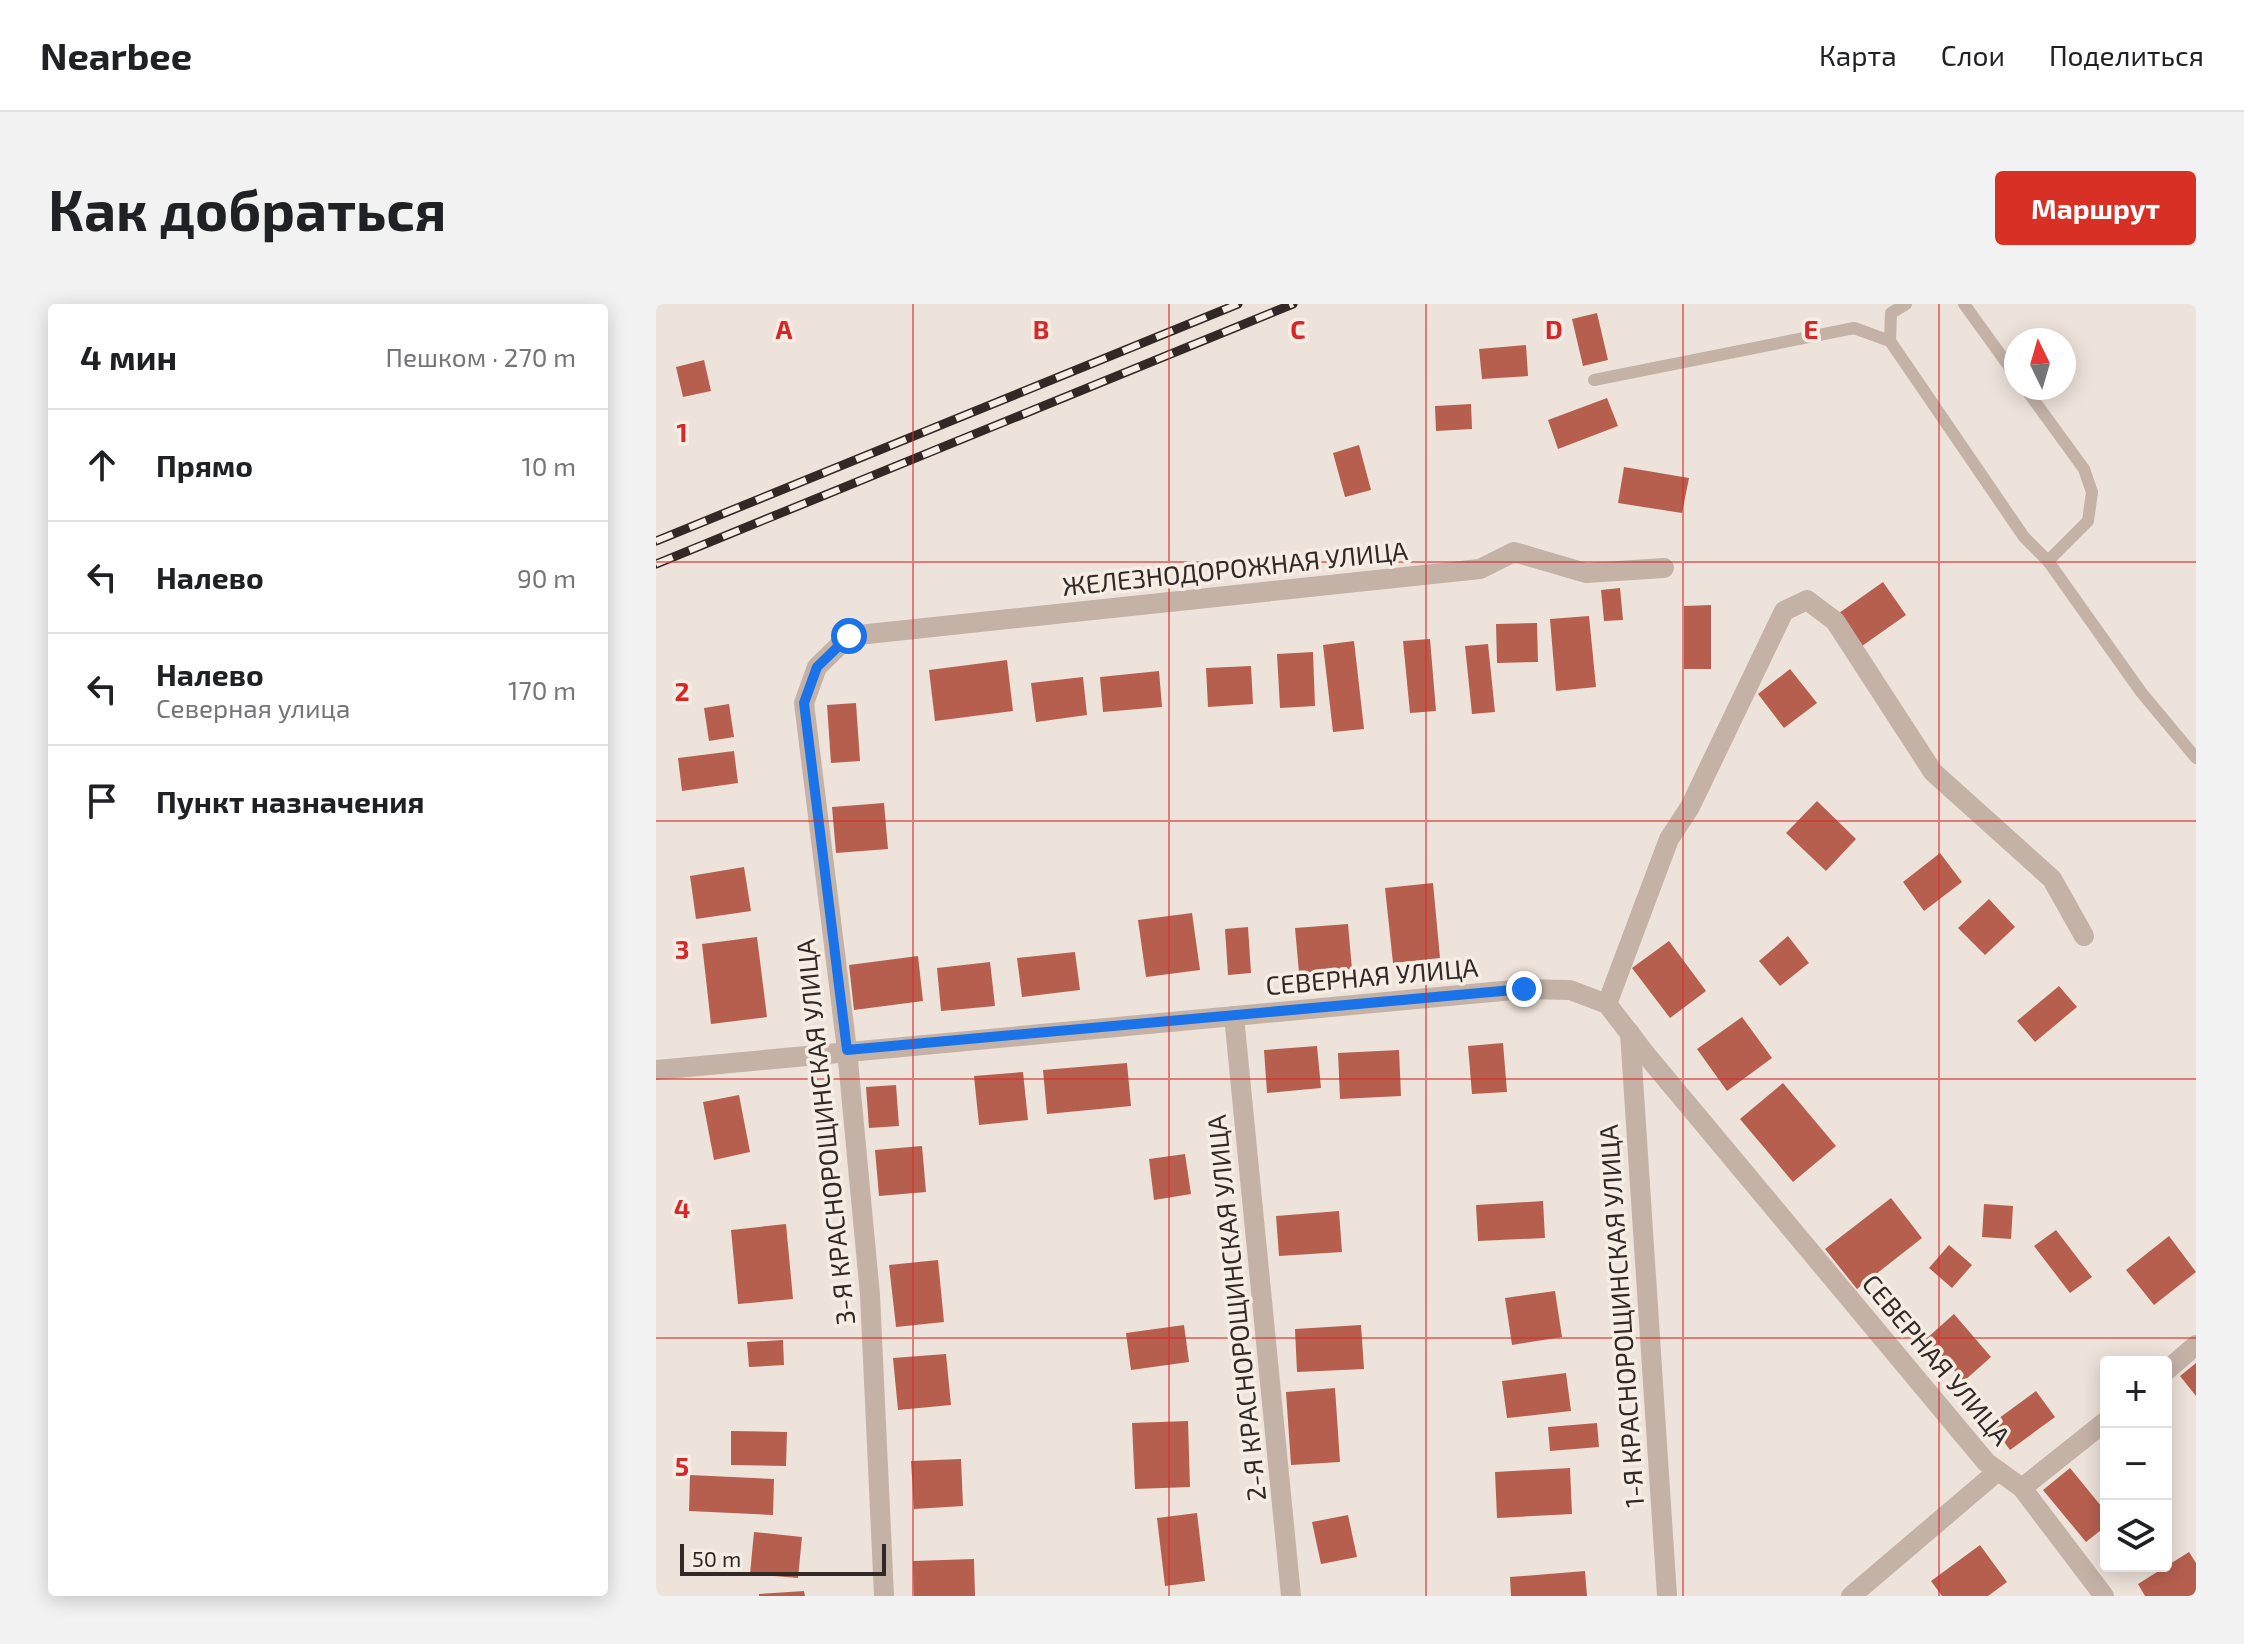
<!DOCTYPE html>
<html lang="ru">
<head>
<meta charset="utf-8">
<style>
  body { margin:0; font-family:"Exo 2",sans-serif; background:#f2f2f2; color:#202124 }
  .controls { position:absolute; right:24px; bottom:24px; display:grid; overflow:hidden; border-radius:8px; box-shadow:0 4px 20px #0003 }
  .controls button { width:72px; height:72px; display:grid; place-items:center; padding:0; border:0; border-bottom:2px solid #e0e0e0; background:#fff; color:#202124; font:40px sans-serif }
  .compass { position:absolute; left:1348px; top:24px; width:72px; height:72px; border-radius:50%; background:#fff; box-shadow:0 4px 20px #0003; rotate:355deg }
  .scale { position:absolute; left:24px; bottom:20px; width:206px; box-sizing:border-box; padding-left:8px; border:4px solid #322927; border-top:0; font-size:22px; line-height:28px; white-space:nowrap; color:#322927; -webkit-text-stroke:6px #f6ede5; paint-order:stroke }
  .stop { position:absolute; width:24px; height:24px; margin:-18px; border:6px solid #1a73e8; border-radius:50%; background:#fff }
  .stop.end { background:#1a73e8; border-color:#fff; box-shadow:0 2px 8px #0008 }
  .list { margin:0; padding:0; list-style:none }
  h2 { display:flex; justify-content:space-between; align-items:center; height:104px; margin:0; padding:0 32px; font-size:34px }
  h2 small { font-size:26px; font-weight:400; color:#757577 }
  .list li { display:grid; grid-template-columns:52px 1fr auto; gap:24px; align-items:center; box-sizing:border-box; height:112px; padding:0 32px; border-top:2px solid #e0e0e0 }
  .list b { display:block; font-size:30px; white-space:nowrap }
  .list p { margin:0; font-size:26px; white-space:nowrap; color:#757577 }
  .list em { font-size:26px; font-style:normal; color:#757577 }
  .icon { flex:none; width:44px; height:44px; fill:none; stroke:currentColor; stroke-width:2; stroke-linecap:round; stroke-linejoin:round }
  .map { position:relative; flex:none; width:1540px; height:1292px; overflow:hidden; border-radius:8px }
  header { display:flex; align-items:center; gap:48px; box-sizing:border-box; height:112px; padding:0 40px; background:#fff; border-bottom:2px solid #e0e0e0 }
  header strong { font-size:38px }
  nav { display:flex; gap:44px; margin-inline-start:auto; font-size:28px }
  .intro { display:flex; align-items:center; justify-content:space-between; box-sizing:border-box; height:192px; padding:0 48px }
  h1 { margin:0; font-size:56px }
  .button { padding:20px 36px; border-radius:8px; background:#d93025; color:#fff; font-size:28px; font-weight:700 }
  main { display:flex; gap:48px; padding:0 48px }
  aside { flex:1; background:#fff; border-radius:8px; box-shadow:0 4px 20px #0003 }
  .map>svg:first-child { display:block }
  .building { fill:#b65f4f }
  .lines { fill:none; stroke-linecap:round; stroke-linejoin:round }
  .lane { stroke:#c4b2a7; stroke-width:12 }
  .street { stroke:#c4b2a7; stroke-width:20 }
  .rail-casing { stroke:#322927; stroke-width:9 }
  .rail { stroke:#f6ede5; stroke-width:6; stroke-dasharray:18; stroke-linecap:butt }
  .route { stroke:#1a73e8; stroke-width:10 }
  .grid { fill:none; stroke:#d62828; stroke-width:2; stroke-opacity:0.55 }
  .labels { text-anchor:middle; stroke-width:7; stroke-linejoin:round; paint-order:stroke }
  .street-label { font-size:26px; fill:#322927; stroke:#f6ede5 }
  .grid-label { font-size:26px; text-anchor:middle; font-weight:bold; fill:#d62828; stroke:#f6ede5; stroke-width:7; stroke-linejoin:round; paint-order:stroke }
</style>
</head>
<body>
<header>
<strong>Nearbee</strong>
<nav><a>Карта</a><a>Слои</a><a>Поделиться</a></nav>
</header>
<div class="intro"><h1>Как добраться</h1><a class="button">Маршрут</a></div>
<main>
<aside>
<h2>4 мин<small>Пешком · 270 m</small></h2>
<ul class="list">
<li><svg class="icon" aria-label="ahead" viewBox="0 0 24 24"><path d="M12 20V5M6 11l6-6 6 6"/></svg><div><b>Прямо</b></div><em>10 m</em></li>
<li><svg class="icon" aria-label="left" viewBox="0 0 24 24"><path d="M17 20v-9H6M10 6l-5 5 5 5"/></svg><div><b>Налево</b></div><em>90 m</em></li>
<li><svg class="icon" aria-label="left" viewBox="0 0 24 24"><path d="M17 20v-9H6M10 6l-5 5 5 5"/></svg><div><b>Налево</b><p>Северная улица</p></div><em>170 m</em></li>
<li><svg class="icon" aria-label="arrive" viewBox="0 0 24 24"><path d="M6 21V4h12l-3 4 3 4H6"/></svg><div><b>Пункт назначения</b></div></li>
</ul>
</aside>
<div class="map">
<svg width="1540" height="1292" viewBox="0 0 1540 1292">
  <rect width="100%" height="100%" fill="#eee3da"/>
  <g class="building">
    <path d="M941 9 952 56 927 62 916 15Z"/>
    <path d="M870 41 872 72 826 75 823 45Z"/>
    <path d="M48 56 55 87 27 93 20 63Z"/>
    <path d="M951 94 962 122 902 145 892 116Z"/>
    <path d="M815 100 816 125 780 127 779 102Z"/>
    <path d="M703 141 715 186 689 193 677 149Z"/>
    <path d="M968 163 1033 174 1026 209 962 199Z"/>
    <path d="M1227 278 1250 311 1206 342 1183 309Z"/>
    <path d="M964 284 967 316 948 317 945 286Z"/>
    <path d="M1055 301V365H1028V302Z"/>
    <path d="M933 312 940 383 900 387 894 315Z"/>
    <path d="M881 319 882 358 841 359 840 320Z"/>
    <path d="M774 335 780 407 754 409 747 337Z"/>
    <path d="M698 337 708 425 677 428 667 341Z"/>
    <path d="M832 340 839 408 816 410 809 342Z"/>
    <path d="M657 348 659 402 624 404 621 350Z"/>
    <path d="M351 356 357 407 279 417 273 366Z"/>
    <path d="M595 362 597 400 552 403 550 364Z"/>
    <path d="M1134 365 1161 399 1128 424 1102 390Z"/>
    <path d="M503 367 506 403 447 408 444 373Z"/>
    <path d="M427 373 431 411 380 418 375 379Z"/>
    <path d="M200 399 204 457 175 459 171 401Z"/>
    <path d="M73 400 78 433 53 437 48 404Z"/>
    <path d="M78 447 82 479 26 487 22 454Z"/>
    <path d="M1161 497 1200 535 1170 567 1130 529Z"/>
    <path d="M228 499 232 545 180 549 176 503Z"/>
    <path d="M1284 549 1306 578 1268 607 1247 578Z"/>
    <path d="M88 563 95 607 40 615 34 572Z"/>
    <path d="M777 579 784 654 737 659 729 584Z"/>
    <path d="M1333 595 1359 623 1329 651 1302 624Z"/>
    <path d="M536 609 544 666 490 673 482 616Z"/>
    <path d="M692 620 696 665 643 669 639 624Z"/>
    <path d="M592 623 595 669 572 671 569 625Z"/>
    <path d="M1132 632 1153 659 1124 682 1103 657Z"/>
    <path d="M101 633 111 713 55 720 46 640Z"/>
    <path d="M1013 637 1050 687 1014 714 976 664Z"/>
    <path d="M419 648 424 686 366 693 361 654Z"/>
    <path d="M262 652 267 697 198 706 193 661Z"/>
    <path d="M334 658 339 702 285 707 281 664Z"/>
    <path d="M1403 682 1421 703 1379 738 1361 717Z"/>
    <path d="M1086 713 1116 754 1071 787 1041 745Z"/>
    <path d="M847 739 851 788 816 790 812 742Z"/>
    <path d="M661 742 665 784 611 789 608 746Z"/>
    <path d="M743 746 745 792 684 795 682 749Z"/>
    <path d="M471 759 475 802 391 810 387 766Z"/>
    <path d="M367 768 372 816 323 821 318 772Z"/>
    <path d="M1127 779 1180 842 1137 878 1084 815Z"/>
    <path d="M240 781 243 822 213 824 210 783Z"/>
    <path d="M83 791 94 848 58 856 47 798Z"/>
    <path d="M266 842 270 888 223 892 219 846Z"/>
    <path d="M529 850 535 890 498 896 493 855Z"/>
    <path d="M1235 894 1266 934 1201 985 1169 945Z"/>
    <path d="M887 897 889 934 822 937 820 901Z"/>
    <path d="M1328 900 1357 902 1355 935 1326 933Z"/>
    <path d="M683 907 686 948 623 952 620 912Z"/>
    <path d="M130 920 137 995 82 1000 75 926Z"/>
    <path d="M1400 926 1436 973 1414 989 1378 942Z"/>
    <path d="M1513 932 1540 968 1498 1001 1470 966Z"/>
    <path d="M1293 941 1316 961 1296 984 1273 964Z"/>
    <path d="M282 956 288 1018 240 1023 233 961Z"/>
    <path d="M899 987 906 1033 856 1041 849 994Z"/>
    <path d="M1298 1010 1335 1053 1308 1077 1270 1035Z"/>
    <path d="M528 1021 533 1058 475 1066 470 1029Z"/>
    <path d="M705 1021 708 1065 641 1068 639 1025Z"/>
    <path d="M127 1036 128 1061 93 1063 91 1038Z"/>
    <path d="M290 1050 295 1101 242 1106 237 1054Z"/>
    <path d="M1540 1059V1092L1524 1072Z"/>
    <path d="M910 1069 915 1107 851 1114 846 1077Z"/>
    <path d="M679 1084 684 1158 635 1161 630 1088Z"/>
    <path d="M1380 1087 1399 1113 1354 1146 1335 1120Z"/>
    <path d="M532 1117 534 1183 479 1185 476 1119Z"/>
    <path d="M941 1119 943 1143 894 1147 892 1123Z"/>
    <path d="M75 1127 131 1128 130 1162 75 1161Z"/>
    <path d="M305 1155 307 1202 258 1205 255 1157Z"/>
    <path d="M914 1164 916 1210 841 1214 839 1168Z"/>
    <path d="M1414 1164 1450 1208V1222L1430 1238 1387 1186Z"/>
    <path d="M34 1171 118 1175 117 1211 33 1207Z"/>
    <path d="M541 1209 549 1277 509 1282 501 1214Z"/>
    <path d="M692 1211 701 1253 665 1260 656 1218Z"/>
    <path d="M98 1228 146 1233 142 1274 94 1270Z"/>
    <path d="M1324 1241 1351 1278 1332 1292H1286L1275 1277Z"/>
    <path d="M1533 1248 1540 1259V1292H1489L1482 1280Z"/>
    <path d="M318 1255 319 1292H258L257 1257Z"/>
    <path d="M929 1267 931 1292H855L854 1273Z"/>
    <path d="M148 1287 149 1292H103V1290Z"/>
  </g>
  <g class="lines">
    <g class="lane">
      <path d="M1308 0 1360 72"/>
      <path d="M1234 37 1235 9 1250 0"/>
      <path d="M938 76 1198 24 1234 37 1368 233 1392 257 1485 388 1540 454"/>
      <path d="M1369 84 1428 165 1436 188 1432 217 1392 257"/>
    </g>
    <g class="street">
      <path d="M951 700 1013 535 1034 503 1128 307 1151 296 1179 317 1277 468 1396 575 1428 632"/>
      <path d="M578 712 635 1292"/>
      <path d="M974 729 1011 1292"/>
      <path d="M0 766 868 685 914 686 951 700 992 753 1330 1158 1366 1184 1448 1292"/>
      <path d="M1510 1067 1540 1041"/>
      <path d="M1366 1184 1450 1117"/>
      <path d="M228 1292 214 991 191 746 148 399 161 363 193 332 824 265 858 248 930 269 1008 264"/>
      <path d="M1195 1292 1342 1167"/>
    </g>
    <defs>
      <g id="rail">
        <path d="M0 237 582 0"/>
        <path d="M0 260 637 0"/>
      </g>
    </defs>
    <use href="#rail" class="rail-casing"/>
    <use href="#rail" class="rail"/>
  </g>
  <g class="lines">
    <path class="route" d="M193 332 161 363 148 399 191 746 868 685"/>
  </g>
  <path class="grid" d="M257 0V1292M513 0V1292M770 0V1292M1027 0V1292M1283 0V1292M0 258H1540M0 517H1540M0 775H1540M0 1034H1540"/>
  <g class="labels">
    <g class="street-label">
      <text transform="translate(579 265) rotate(-6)" y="9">ЖЕЛЕЗНОДОРОЖНАЯ УЛИЦА</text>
      <text transform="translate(716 673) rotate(-5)" y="9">СЕВЕРНАЯ УЛИЦА</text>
      <text transform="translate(170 828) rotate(-96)" y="9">3-Я КРАСНОРОЩИНСКАЯ УЛИЦА</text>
      <text transform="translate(581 1004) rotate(-96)" y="9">2-Я КРАСНОРОЩИНСКАЯ УЛИЦА</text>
      <text transform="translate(966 1012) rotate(-94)" y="9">1-Я КРАСНОРОЩИНСКАЯ УЛИЦА</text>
      <text transform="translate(1280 1056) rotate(50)" y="9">СЕВЕРНАЯ УЛИЦА</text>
    </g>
  </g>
  <g class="grid-label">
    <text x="128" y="35">A</text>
    <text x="385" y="35">B</text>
    <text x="642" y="35">C</text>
    <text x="898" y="35">D</text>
    <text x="1155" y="35">E</text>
    <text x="26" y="138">1</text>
    <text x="26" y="397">2</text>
    <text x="26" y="655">3</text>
    <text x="26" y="914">4</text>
    <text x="26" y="1172">5</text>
  </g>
</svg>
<div class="controls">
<button>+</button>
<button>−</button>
<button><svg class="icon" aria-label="layers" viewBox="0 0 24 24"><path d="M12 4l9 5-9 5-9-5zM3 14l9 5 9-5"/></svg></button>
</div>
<svg class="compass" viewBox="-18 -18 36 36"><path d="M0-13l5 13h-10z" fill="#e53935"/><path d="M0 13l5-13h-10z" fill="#757577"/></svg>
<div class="scale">50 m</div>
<div class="stop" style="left:193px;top:332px"></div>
<div class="stop end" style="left:868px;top:685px"></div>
</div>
</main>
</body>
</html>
